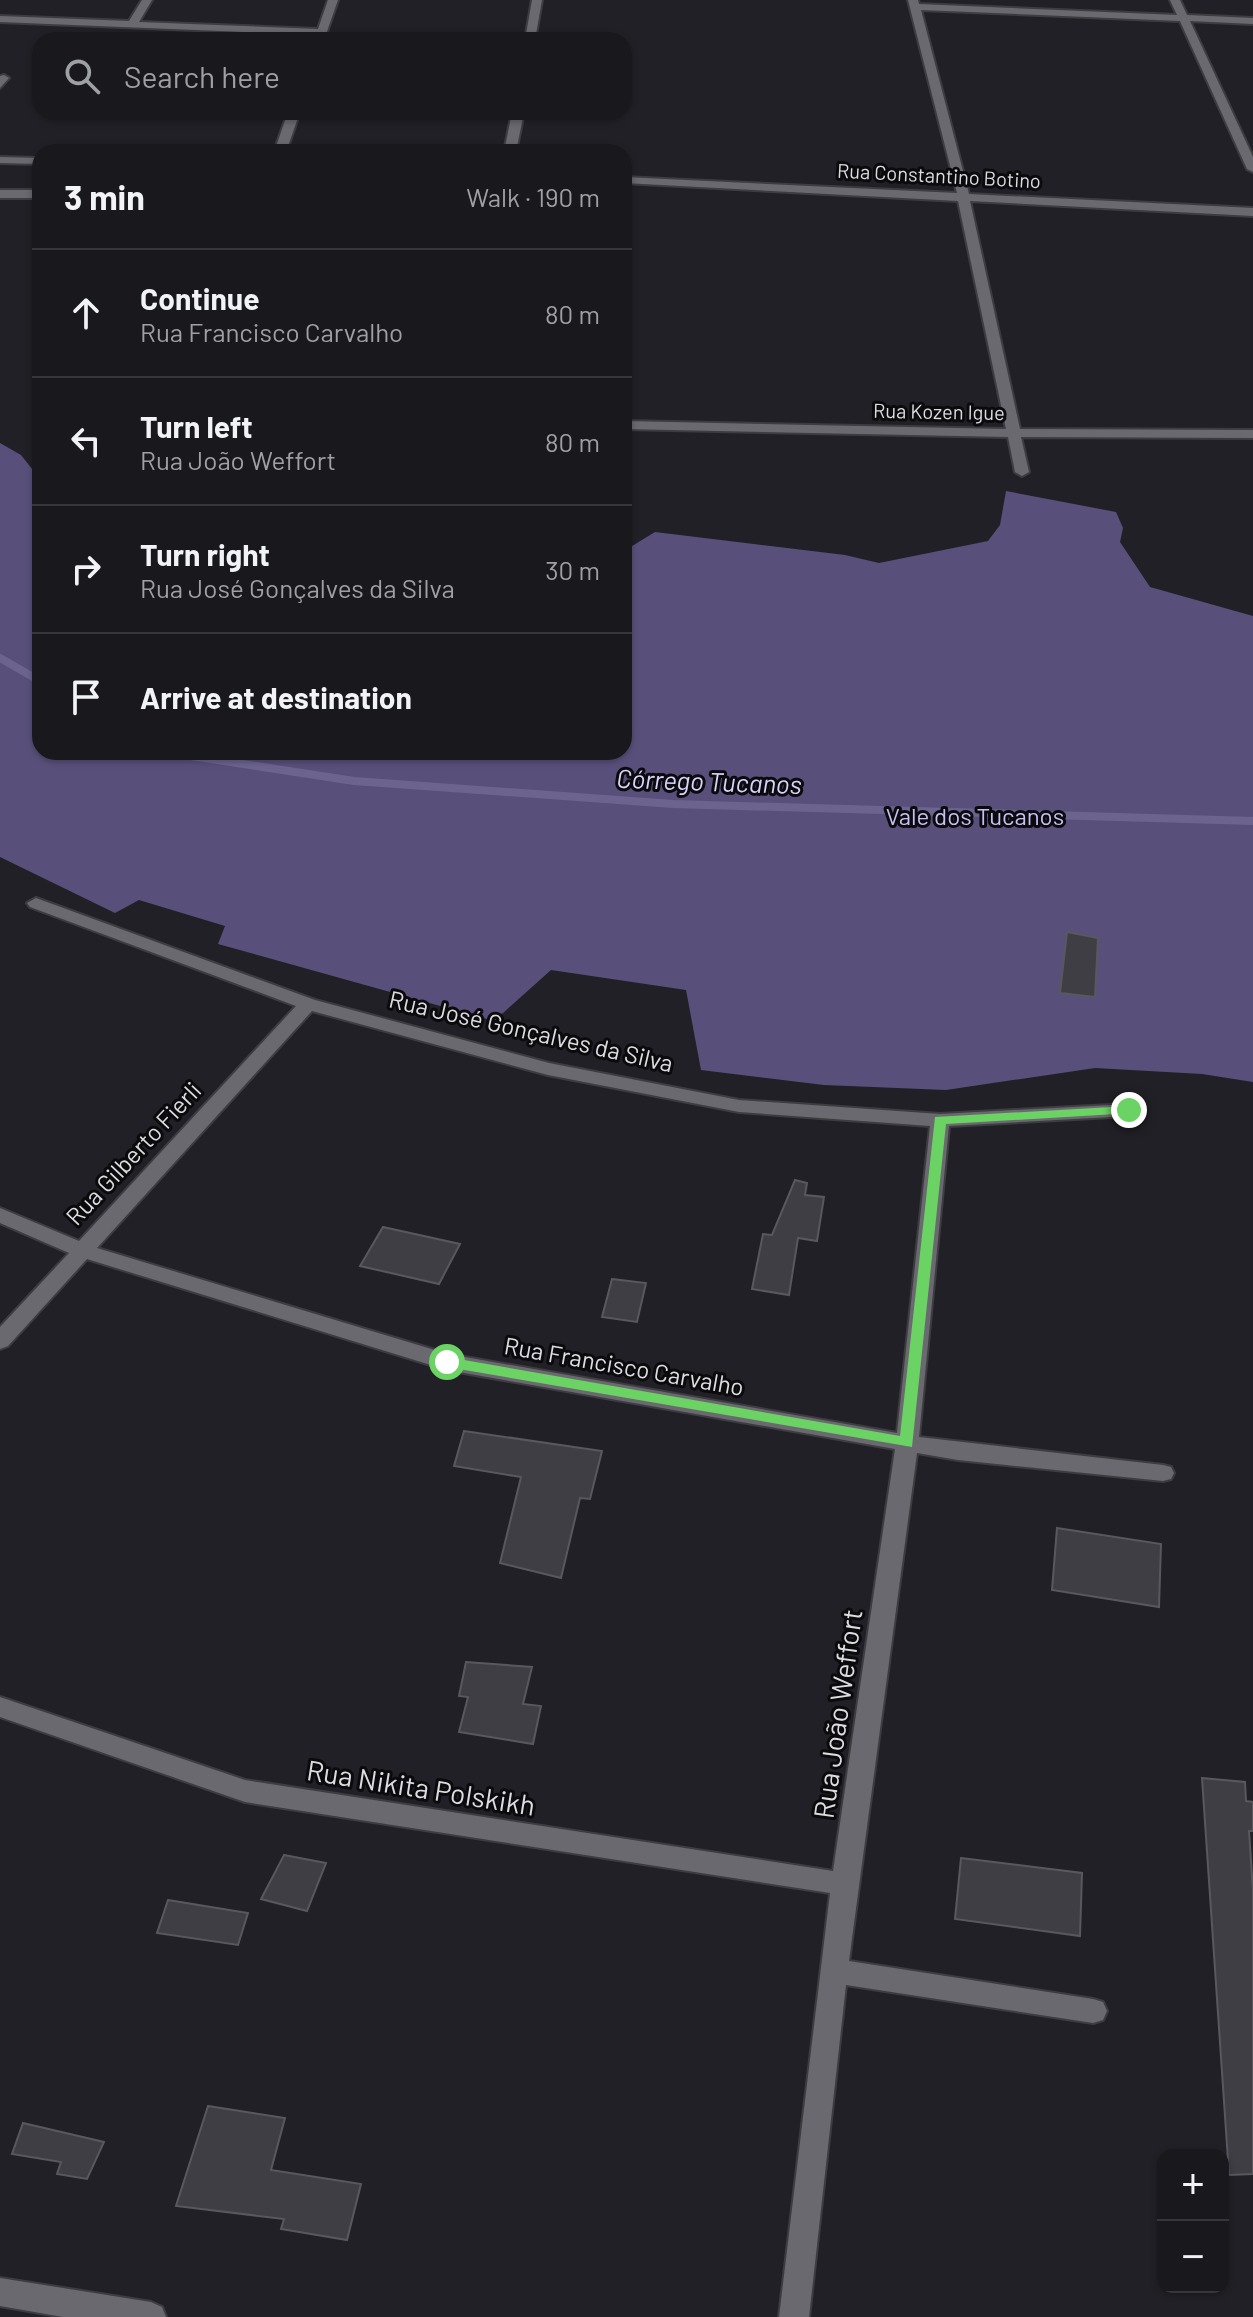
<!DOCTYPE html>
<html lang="en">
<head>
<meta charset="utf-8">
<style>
  body { margin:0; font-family:Barlow,sans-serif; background:#262529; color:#f1f3f6 }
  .controls { position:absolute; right:24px; bottom:24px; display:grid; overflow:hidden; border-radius:16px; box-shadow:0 2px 6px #0004 }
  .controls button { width:72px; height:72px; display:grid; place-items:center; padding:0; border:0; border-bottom:2px solid #37373b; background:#19181c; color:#f1f3f6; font:40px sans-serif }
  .stop { position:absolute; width:24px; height:24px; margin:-18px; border:6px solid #6bd363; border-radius:50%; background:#fff }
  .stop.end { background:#6bd363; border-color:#fff; box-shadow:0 2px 8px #0008 }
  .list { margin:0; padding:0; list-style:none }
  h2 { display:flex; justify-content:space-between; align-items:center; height:104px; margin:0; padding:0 32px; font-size:34px }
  h2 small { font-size:26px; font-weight:400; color:#9fa0a3 }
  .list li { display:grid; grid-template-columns:52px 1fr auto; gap:24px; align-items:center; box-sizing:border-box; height:128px; padding:0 32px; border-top:2px solid #37373b }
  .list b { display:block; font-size:30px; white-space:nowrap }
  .list p { margin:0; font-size:26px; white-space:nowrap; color:#9fa0a3 }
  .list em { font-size:26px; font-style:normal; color:#9fa0a3 }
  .icon { flex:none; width:44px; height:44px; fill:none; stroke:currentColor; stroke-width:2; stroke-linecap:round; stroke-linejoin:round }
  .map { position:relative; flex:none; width:1253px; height:2317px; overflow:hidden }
  .search { position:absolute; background:#19181c; box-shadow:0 2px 6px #0004; left:32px; top:32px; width:600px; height:88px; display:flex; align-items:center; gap:20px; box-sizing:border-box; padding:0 28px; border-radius:24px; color:#9fa0a3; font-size:30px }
  .panel { position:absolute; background:#19181c; box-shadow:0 2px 6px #0004; left:32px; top:144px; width:600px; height:616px; border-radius:24px }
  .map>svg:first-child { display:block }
  .forest { fill:#58507a }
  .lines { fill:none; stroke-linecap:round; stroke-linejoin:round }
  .stream { stroke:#6c648f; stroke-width:8 }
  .building { fill:#3e3e44; stroke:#59585f; stroke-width:2 }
  .minor-casing { stroke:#3d3c41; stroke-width:4 }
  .minor { fill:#6a6970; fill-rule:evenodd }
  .route { fill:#6bd363 }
  .labels { text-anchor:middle; stroke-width:6; stroke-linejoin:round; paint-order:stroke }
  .far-street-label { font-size:20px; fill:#dddce1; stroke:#0b0a0d }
  .park-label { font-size:24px; fill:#c8bff7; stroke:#0b0a0d }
  .street-label { font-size:24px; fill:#dddce1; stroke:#0b0a0d }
  .water-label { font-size:26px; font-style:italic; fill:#d8d2fc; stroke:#0b0a0d }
  .near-street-label { font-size:28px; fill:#dddce1; stroke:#0b0a0d }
</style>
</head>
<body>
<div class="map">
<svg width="1253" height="2317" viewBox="0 0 1253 2317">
  <rect width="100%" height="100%" fill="#212026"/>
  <path class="forest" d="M0 443 21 455 40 479V752H624V619L628 610 624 595V551L655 532 845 555 879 563 988 541 1000 525 1006 491 1116 512 1123 528 1120 542 1150 587 1253 616V1082L1202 1074 1095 1068 946 1090 824 1085 701 1070 686 990 551 970 494 1021 218 944 225 926 139 900 115 913 0 857Z"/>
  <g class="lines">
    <g class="stream">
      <path d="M0 658 40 681"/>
      <path d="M165 752 354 781 673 804 1253 821"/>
    </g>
  </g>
  <g class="building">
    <path d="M1067 932 1098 938 1095 997 1060 993Z"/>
    <path d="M795 1180 807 1183 805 1195 824 1197 817 1241 798 1238 789 1295 752 1289 763 1234 772 1235Z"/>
    <path d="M383 1227 460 1244 439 1284 360 1266Z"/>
    <path d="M612 1279 646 1283 637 1322 602 1317Z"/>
    <path d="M464 1431 602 1451 590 1499 580 1498 561 1578 500 1563 521 1477 454 1466Z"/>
    <path d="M1057 1528 1161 1544 1159 1607 1052 1590Z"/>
    <path d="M466 1662 532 1667 523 1704 541 1706 533 1744 459 1732 468 1697 459 1696Z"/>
    <path d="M1202 1778 1245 1782 1246 1801 1253 1802V1831H1249L1253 1890V2174L1229 2175Z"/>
    <path d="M284 1855 326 1863 307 1911 261 1899Z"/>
    <path d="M961 1858 1082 1873 1080 1936 955 1919Z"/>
    <path d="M168 1900 248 1913 238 1945 157 1933Z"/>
    <path d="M208 2106 285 2118 271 2170 361 2184 347 2240 281 2229 284 2219 176 2206Z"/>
    <path d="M23 2123 104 2142 87 2179 57 2174 61 2162 12 2154Z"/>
  </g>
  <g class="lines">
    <defs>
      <g id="minor">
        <path d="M142 0H152L139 22 318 29 328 0H338L324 40H314L316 35 0 22V16L129 21Z"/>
        <path d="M532 0H542L535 40H525Z"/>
        <path d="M908 0H918L919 4 1177 15 1170 0H1180L1187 15 1253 18V24L1190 21 1253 157V172L1247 169 1180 21 921 10 969 194 1253 208V216L970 201 1020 429 1253 430V438L1021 437 1029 472 1022 476 1015 472 1008 437 624 429V421L1006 429 958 201 624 183V177L957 193Z"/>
        <path d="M4 75 9 78 0 88V76Z"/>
        <path d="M288 112H300L286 152H274Z"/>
        <path d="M512 112H524L516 152H504Z"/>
        <path d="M0 157 40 158V164L0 163Z"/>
        <rect x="0" y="190" width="40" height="8"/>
        <path d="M36 898 315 1000 549 1063 739 1100 940 1114 1129 1104 1139 1110 1129 1116 949 1126 919 1437 1163 1465 1171 1467 1174 1473 1171 1479 1163 1481 958 1460 917 1453 849 1961 1093 1999 1103 2002 1107 2011 1103 2020 1093 2023 846 1985 809 2317H779L830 1893 245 1802 0 1717V1697L245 1780 833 1871 895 1449 447 1370 87 1259 8 1346 0 1349V1327L69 1253 0 1223V1208L79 1241 296 1006 30 907 27 903ZM312 1011 548 1075 739 1112 930 1126 897 1433 448 1354 97 1248Z"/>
        <path d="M0 2278 151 2302 162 2307 166 2317H63L0 2306Z"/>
      </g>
    </defs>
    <use href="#minor" class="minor-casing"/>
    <use href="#minor" class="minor"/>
  </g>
  <path class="route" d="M1129 1106 1133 1108V1113L946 1124 912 1447 447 1367 440 1362 447 1357 900 1436 935 1117Z"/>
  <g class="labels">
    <g class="far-street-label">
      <text transform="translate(939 176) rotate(3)" y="7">Rua Constantino Botino</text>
      <text transform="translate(939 412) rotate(1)" y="7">Rua Kozen Igue</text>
    </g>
    <g class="park-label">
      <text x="975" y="825">Vale dos Tucanos</text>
    </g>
    <g class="street-label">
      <text transform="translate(531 1032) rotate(13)" y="8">Rua José Gonçalves da Silva</text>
      <text transform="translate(134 1154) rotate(-47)" y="8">Rua Gilberto Fierli</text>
      <text transform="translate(624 1367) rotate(10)" y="8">Rua Francisco Carvalho</text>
    </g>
    <g class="water-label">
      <text transform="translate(709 782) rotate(2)" y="9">Córrego Tucanos</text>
    </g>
    <g class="near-street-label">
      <text transform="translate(838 1714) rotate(-82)" y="10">Rua João Weffort</text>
      <text transform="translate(421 1788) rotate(9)" y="10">Rua Nikita Polskikh</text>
    </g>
  </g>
</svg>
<div class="controls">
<button>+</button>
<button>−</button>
</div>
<div class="stop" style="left:447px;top:1362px"></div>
<div class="stop end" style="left:1129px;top:1110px"></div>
<div class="search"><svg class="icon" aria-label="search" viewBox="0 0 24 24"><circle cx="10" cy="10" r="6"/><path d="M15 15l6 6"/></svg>Search here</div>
<section class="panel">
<h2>3 min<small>Walk · 190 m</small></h2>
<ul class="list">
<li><svg class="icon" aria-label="ahead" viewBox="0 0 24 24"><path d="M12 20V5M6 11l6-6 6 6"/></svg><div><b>Continue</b><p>Rua Francisco Carvalho</p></div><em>80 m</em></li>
<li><svg class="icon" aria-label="left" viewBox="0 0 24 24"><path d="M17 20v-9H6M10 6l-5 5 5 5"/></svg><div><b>Turn left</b><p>Rua João Weffort</p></div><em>80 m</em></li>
<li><svg class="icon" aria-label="right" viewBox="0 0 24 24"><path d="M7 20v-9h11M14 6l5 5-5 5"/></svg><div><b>Turn right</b><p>Rua José Gonçalves da Silva</p></div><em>30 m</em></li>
<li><svg class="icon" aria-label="arrive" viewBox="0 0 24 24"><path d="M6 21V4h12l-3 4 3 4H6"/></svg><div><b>Arrive at destination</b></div></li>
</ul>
</section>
</div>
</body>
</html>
